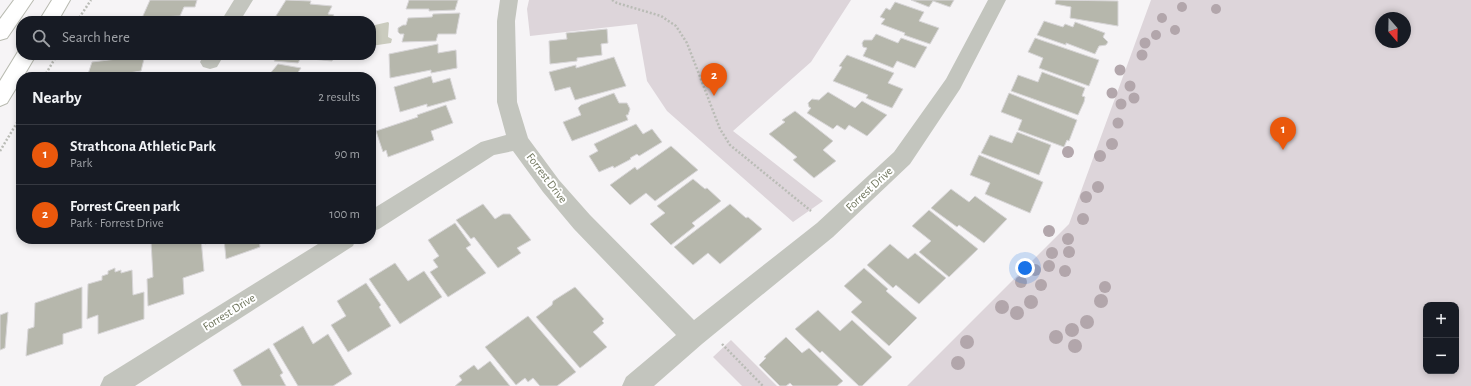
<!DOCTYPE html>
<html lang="en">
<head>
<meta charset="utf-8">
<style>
  body { margin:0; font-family:"Alegreya Sans",sans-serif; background:#242831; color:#f1f3f6 }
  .controls { position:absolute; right:12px; bottom:12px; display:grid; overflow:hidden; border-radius:8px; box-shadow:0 2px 6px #0003 }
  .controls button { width:36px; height:36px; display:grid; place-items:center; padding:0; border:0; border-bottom:1px solid #363941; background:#171b24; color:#f1f3f6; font:20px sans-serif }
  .compass { position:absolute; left:1375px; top:12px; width:36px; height:36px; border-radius:50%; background:#171b24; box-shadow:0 2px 6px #0003; rotate:160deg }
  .you { position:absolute; left:1025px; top:268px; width:14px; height:14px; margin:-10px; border:3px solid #fff; border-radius:50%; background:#1a73e8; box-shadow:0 0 0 6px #1a73e833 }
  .badge { display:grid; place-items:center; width:26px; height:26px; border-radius:50%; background:#ea580c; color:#fff; font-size:13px; font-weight:700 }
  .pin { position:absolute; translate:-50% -33px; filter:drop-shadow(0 1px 2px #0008) }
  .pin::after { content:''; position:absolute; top:21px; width:14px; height:12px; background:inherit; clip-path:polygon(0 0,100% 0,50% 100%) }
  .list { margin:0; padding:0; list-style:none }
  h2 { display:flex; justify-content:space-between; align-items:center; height:52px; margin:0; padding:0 16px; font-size:17px }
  h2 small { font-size:13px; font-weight:400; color:#9ea1a6 }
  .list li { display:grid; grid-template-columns:26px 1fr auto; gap:12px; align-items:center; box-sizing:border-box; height:60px; padding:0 16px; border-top:1px solid #363941 }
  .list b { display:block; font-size:15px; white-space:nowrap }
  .list p { margin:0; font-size:13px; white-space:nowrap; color:#9ea1a6 }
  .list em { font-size:13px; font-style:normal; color:#9ea1a6 }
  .icon { flex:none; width:22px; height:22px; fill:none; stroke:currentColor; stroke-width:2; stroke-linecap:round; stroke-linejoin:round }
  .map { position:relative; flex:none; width:1471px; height:386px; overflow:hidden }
  .search { position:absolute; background:#171b24; box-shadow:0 2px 6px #0003; left:16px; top:16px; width:360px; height:44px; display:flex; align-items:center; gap:10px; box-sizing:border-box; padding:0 14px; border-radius:16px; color:#9ea1a6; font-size:15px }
  .panel { position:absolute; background:#171b24; box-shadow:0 2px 6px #0003; left:16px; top:72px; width:360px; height:172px; border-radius:16px }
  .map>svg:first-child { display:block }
  .green { fill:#ddd5da; fill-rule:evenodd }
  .water { fill:#cacbbe }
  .building { fill:#b6b7ac; stroke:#d8d6d8 }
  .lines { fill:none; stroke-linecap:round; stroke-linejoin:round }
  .secondary-casing { stroke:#b8bab0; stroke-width:2 }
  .path { stroke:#babcb6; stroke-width:2.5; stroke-dasharray:2 2; stroke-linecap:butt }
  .street { fill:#c3c5be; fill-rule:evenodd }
  .secondary { fill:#fff; fill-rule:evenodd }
  .tree { fill:#b2a6ab }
  .labels { text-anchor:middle; stroke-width:4; stroke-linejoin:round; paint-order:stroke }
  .street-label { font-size:12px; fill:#71775f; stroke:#fff }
</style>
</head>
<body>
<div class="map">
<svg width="1471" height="386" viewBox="0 0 1471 386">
  <rect width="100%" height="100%" fill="#f6f4f6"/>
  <g class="green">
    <path d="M529 0H851L811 62 733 131 823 201 793 222 667 111 647 81 637 24 530 36 527 9Z"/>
    <path d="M1151 0H1471V386H907L1069 224ZM1381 18H1405V42H1381ZM1426 305H1456V371H1426Z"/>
    <path d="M731 340 777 386H742L713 357Z"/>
  </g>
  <path class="water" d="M388 22 389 23 388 37 392 39 391 43 371 46 375 25Z"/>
  <g class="building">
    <path d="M150 0H197L195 7H184L180 16 142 18Z"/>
    <path d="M286 0 311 1 310 4 332 6 328 14 334 15 330 21H289L274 19Z"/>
    <path d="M409 0H458L455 10 429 11V9H406Z"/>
    <path d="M911 0H954L950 7 933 1 929 7Z"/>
    <path d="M1056 0 1118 1V26L1070 18 1071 7 1055 4Z"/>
    <path d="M895 2 924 12 919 21 939 28 930 44 904 35 905 33 881 24 885 19 880 17 886 8 890 10Z"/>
    <path d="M460 13 456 34H438L436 41 402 42 404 34H400L398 32V28L403 25H406L408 18 432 17 433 14Z"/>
    <path d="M1044 21 1063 27 1065 24 1073 27 1075 22 1105 33 1103 37 1108 42 1106 45 1099 46 1095 54 1066 43V45L1037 35Z"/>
    <path d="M607 29 608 43 601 44 602 55 577 58V61L550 64 549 41 567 39 566 33Z"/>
    <path d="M876 34 898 43 901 38 927 47 915 68 897 61 893 68 863 56 867 48 863 47 862 43 864 40H872Z"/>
    <path d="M1035 38 1099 60 1089 86 1039 68 1043 58 1028 52Z"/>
    <path d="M438 44V53L456 50 457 68 431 73V70L390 78 389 54Z"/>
    <path d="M125 55H145L141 71 129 73 128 77H87L92 62 117 59 118 56Z"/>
    <path d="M278 55H335L332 61 301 58 298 63 274 61Z"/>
    <path d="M847 55 894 73 888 83 903 89 892 108 866 98 868 95 833 81 842 67 839 66Z"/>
    <path d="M614 57 626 86 575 100 570 87 555 91 549 72 576 65V68Z"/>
    <path d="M278 64 301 68 296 75 308 77H267Z"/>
    <path d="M1042 72 1085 88 1082 96 1085 97 1084 102 1078 115 1011 91 1018 75 1038 82Z"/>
    <path d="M431 76 433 83 450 78 456 99 427 107V104L400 112 394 87Z"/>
    <path d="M828 92 855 108 862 101 887 115 867 136 849 125 845 130 837 125 833 129 807 113 811 108 809 107 808 103 812 99 819 100Z"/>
    <path d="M614 93 619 103H627L630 109 628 115H626L628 120 572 141 563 122 581 115 578 108 581 105Z"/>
    <path d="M1009 93 1077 120 1069 141 1067 140 1064 147 1018 130 1022 120 1001 112Z"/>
    <path d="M446 105 453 123 431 131 434 140 388 157 386 150 383 152 376 131 418 117 417 115Z"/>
    <path d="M795 111 833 141 823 150 836 161 814 178 793 160 797 157 769 134 785 122 782 120Z"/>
    <path d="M636 124 643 134 652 129 662 142 639 156 637 154 630 158 631 159 614 168 613 166 599 172 589 156 598 151 594 144Z"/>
    <path d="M1017 132 1051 145 1039 175 981 153 990 135 1012 143Z"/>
    <path d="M671 146 698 170 655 201 646 193 630 205 610 185 635 167 637 170Z"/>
    <path d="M979 155 1043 182 1030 213 985 194 990 183 970 175Z"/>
    <path d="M693 179 705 189 707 188 721 201 692 223 695 226 671 245 650 224 665 213 657 206Z"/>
    <path d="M951 189 969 202 975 196 1007 219 984 243 959 225 957 227 931 208Z"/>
    <path d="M483 204 495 219 503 214H510L531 240 517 248 521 253 498 268 474 237 471 239 456 220Z"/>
    <path d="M730 204 746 218 748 217 762 229 720 264 708 253 693 265 674 247Z"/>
    <path d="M929 210 978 249 949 277 919 252 931 241 912 226Z"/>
    <path d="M455 223 471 245 466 248 486 273 448 297 430 272 438 267 433 260 439 256 428 240Z"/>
    <path d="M158 239H201L204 271 183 278 184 294 148 306 147 279 153 277 151 241Z"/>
    <path d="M205 239H221L205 244Z"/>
    <path d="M224 239H259L260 247 226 259Z"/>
    <path d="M890 244 908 259 915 253 946 278 919 304 896 285 893 288 867 265Z"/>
    <path d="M395 263 408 281 424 271 442 297 400 324 369 279Z"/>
    <path d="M115 268V272L121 270V273L132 270 133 295 144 292V319L98 334V315L87 319 88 284 102 280V276L108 274V271Z"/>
    <path d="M864 268 888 289 886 291 917 318 889 346 851 312 862 302 844 286Z"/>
    <path d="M366 283 381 305 379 307 391 326 348 352 331 325 346 316 337 301Z"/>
    <path d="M82 287V328L63 334V344L26 356 28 329 34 327 35 303Z"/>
    <path d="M575 287 604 319 602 321 604 323 593 332 607 347 580 368 536 317 552 305 553 301Z"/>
    <path d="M818 310 840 331 852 320 892 357 862 386H859L822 351 820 353 795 329Z"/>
    <path d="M8 312 5 348 0 350V315Z"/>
    <path d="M528 316 576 372 557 386H540L533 378 528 382 525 378 516 385 485 347Z"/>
    <path d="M303 326 313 344 328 334 352 374 333 386H298L273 344Z"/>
    <path d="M786 337 802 353 809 348 843 381 837 386H793L790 383 786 386H780L759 365 766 358 764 357Z"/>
    <path d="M269 348 283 373 280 375 286 386H242L233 370Z"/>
    <path d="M490 361 510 386H455L462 380 459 376 474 365 478 370Z"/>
  </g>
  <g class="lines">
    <defs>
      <g id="secondary">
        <path d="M14 0H33L7 38 0 40V19Z"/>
        <path d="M52 0H70L58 21H39Z"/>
        <path d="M21 49V55H36L23 77H21V80L7 103 0 106V81L19 50Z"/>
      </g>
    </defs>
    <use href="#secondary" class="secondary-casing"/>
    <g class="path">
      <path d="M612 0 617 3 661 16 676 26 687 43 720 129 730 145 811 211"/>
      <path d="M77 21 91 0"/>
      <path d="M44 77 57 55"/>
      <path d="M0 151 21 116"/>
      <path d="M722 344 763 386"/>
    </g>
    <g class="street">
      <path d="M234 0H253L240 21H221Z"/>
      <path d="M500 0H518L515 21 517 102 528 138 559 180 590 215 694 320 817 223 894 152 946 79 988 0H1006L960 89 910 164 833 237 702 344 654 386H622L626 377 676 335 574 229 543 192 513 151 494 155 379 229 371 232V210L481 142 506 135 497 102V21Z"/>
      <path d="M204 55H224L217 67 210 69 203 67 200 62Z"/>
      <path d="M326 239H356L353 246 135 386H100L104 377Z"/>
    </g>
    <use href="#secondary" class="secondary"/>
  </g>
  <g class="tree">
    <circle cx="1182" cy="7" r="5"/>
    <circle cx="1216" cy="9" r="5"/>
    <circle cx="1162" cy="18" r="5"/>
    <circle cx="1175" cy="30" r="5"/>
    <circle cx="1156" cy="35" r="5"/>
    <circle cx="1145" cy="43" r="5.5"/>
    <circle cx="1142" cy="55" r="5.5"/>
    <circle cx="1120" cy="70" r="5.5"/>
    <circle cx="1130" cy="86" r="5.5"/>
    <circle cx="1112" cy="93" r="5.5"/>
    <circle cx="1134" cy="98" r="5.5"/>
    <circle cx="1121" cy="104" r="5.5"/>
    <circle cx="1118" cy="123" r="5.5"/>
    <circle cx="1112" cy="144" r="6"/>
    <circle cx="1068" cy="152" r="6"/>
    <circle cx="1100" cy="156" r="6"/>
    <circle cx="1098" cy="187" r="6"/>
    <circle cx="1086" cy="197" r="6"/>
    <circle cx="1083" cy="219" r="6"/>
    <circle cx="1049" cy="231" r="6"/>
    <circle cx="1068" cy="239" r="6"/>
    <circle cx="1069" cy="252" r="6"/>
    <circle cx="1052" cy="253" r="6"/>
    <circle cx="1049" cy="266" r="6"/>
    <circle cx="1035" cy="270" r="6"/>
    <circle cx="1065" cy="271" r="6"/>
    <circle cx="1021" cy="282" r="6"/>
    <circle cx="1041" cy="285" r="6"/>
    <circle cx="1105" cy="287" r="6"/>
    <circle cx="1101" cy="301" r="7"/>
    <circle cx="1031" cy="302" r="7"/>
    <circle cx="1002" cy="307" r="7"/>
    <circle cx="1017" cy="313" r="7"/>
    <circle cx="1087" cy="322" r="7"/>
    <circle cx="1072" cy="330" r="7"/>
    <circle cx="1056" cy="337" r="7"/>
    <circle cx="967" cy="342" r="7"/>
    <circle cx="1075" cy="346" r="7"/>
    <circle cx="958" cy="363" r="7"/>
  </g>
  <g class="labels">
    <g class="street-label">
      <text transform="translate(547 178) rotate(53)" y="4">Forrest Drive</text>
      <text transform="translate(869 189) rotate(-43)" y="4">Forrest Drive</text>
      <text transform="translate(229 312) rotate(-32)" y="4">Forrest Drive</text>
    </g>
  </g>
</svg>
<div class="controls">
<button>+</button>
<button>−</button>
</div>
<svg class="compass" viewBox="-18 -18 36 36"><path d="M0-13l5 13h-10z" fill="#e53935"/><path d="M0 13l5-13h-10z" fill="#9ea1a6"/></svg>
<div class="you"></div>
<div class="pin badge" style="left:1283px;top:150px">1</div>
<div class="pin badge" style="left:714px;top:96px">2</div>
<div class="search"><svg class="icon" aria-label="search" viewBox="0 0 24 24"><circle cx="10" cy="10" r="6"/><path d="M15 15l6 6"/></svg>Search here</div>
<section class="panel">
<h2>Nearby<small>2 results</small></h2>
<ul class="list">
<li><span class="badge">1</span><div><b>Strathcona Athletic Park</b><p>Park</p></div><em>90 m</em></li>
<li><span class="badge">2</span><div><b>Forrest Green park</b><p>Park · Forrest Drive</p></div><em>100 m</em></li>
</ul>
</section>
</div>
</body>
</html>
